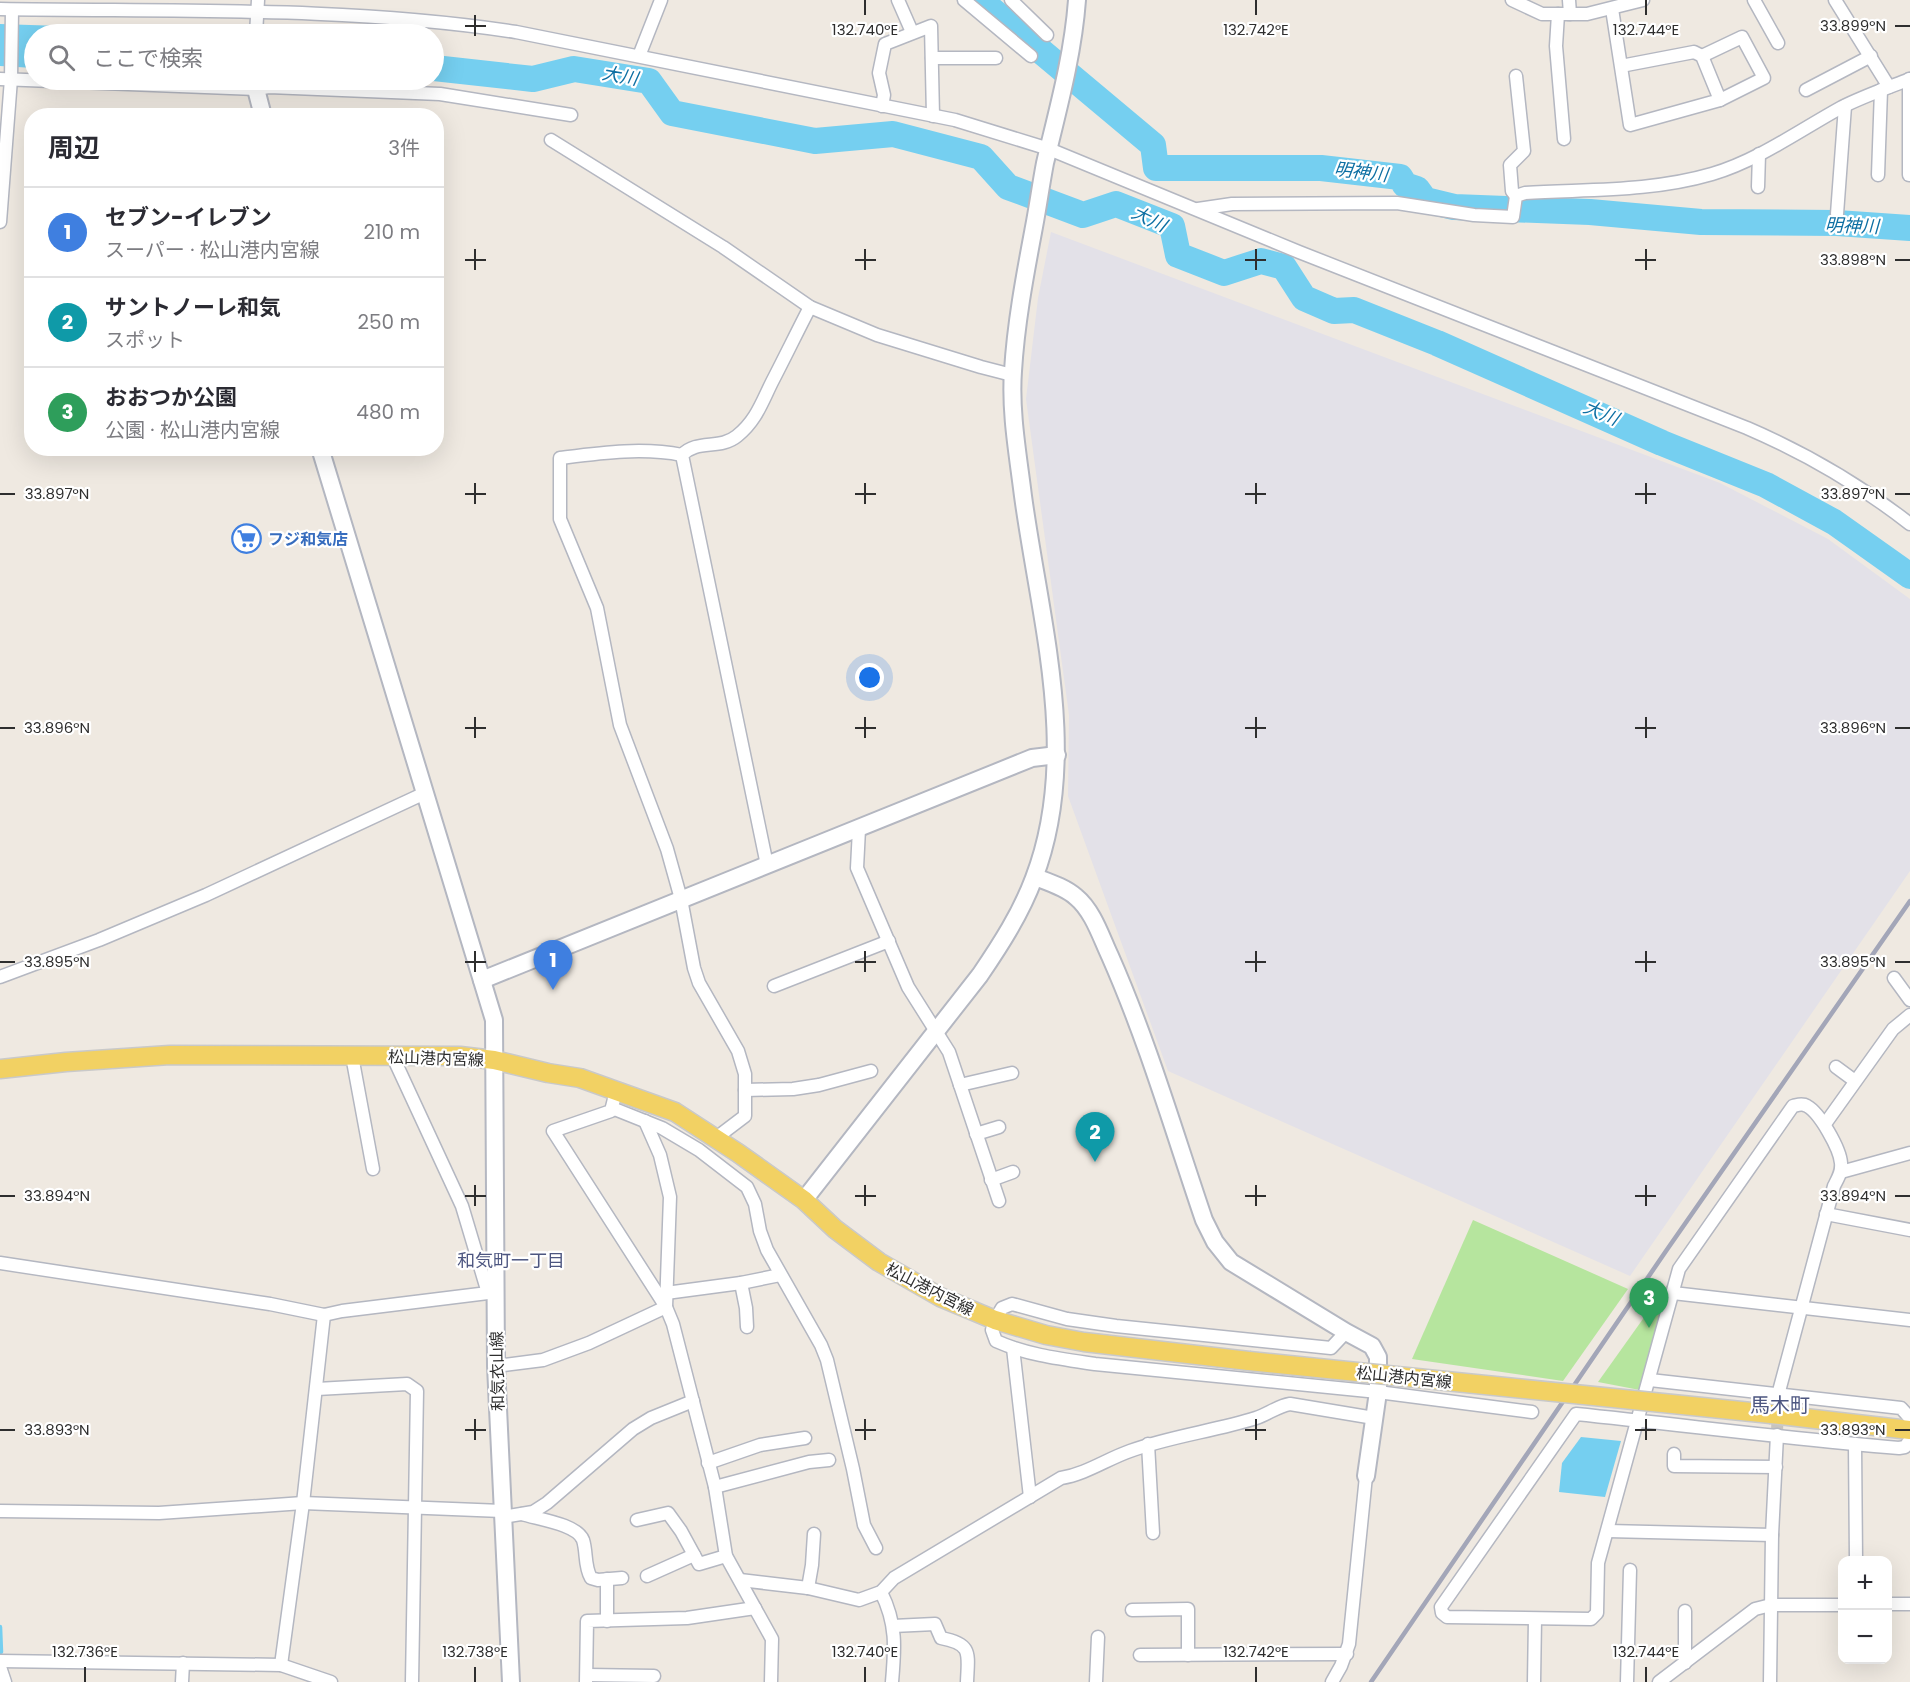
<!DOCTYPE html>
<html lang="ja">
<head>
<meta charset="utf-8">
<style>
  body { margin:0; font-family:Poppins,"Noto Sans JP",sans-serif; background:#f2f2f3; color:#2b2b33 }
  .controls { position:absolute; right:18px; bottom:18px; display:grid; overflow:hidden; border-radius:12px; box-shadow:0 6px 24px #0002 }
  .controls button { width:54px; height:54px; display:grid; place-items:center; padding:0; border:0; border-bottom:2px solid #e1e1e2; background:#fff; color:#2b2b33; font:30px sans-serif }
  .you { position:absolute; left:870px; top:678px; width:21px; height:21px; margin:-15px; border:4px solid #fff; border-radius:50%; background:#1a73e8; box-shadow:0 0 0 9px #1a73e833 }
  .badge { display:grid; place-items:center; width:39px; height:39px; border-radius:50%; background:#0f766e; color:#fff; font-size:20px; font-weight:700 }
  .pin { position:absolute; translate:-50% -50px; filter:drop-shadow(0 2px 3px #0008) }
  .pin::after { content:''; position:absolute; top:32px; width:21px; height:18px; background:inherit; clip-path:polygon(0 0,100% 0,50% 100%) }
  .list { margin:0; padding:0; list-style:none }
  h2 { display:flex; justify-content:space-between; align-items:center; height:78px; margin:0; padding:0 24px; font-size:26px }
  h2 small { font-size:20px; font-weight:400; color:#7c7c81 }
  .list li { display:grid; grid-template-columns:39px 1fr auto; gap:18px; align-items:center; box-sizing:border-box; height:90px; padding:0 24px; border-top:2px solid #e1e1e2 }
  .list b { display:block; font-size:22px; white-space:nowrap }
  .list p { margin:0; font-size:20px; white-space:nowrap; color:#7c7c81 }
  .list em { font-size:20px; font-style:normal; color:#7c7c81 }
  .icon { flex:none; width:33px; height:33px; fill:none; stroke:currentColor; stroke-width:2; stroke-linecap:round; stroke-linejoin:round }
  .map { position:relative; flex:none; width:1910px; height:1682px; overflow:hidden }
  .search { position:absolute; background:#fff; box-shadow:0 6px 24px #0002; left:24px; top:24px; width:420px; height:66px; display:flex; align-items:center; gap:15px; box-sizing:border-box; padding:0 21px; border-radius:33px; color:#7c7c81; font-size:22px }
  .panel { position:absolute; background:#fff; box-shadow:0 6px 24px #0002; left:24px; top:108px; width:420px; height:348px; border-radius:24px }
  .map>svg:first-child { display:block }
  .industrial { fill:#e3e1e8 }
  .green { fill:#b6e59e }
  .water { fill:#75cff0 }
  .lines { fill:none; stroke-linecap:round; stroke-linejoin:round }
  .stream { stroke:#75cff0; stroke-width:4.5 }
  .river { stroke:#75cff0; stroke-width:26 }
  .street-tunnel { stroke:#c8c4bd; stroke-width:12; stroke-dasharray:12 6; stroke-linecap:butt }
  .street-casing { stroke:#b4b7c1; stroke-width:15 }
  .secondary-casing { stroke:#b4b7c1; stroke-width:20 }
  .primary-casing { stroke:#c9c9c9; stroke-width:21 }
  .street { stroke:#fff; stroke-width:12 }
  .secondary { stroke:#fff; stroke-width:16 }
  .primary { stroke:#f2d163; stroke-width:18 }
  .rail { stroke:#a3a6b8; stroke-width:4.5 }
  .primary-bridge-casing { stroke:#c9c9c9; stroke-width:21; stroke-linecap:butt }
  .primary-bridge { stroke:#f2d163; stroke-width:18 }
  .ticks { fill:none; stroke:#2e2e2e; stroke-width:2 }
  .labels { text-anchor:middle; stroke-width:4.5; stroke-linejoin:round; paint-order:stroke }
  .shop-label { font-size:16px; font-weight:bold; fill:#366cbe; stroke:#fff; text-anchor:start }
  .street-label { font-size:16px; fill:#2e2e2e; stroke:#fff }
  .water-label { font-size:18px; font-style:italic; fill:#0d6fa3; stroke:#fff }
  .neighbourhood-label { font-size:18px; fill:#4d5680; stroke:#fff }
  .quarter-label { font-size:20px; fill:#4d5680; stroke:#fff }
  .ticks-label { font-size:15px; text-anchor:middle; fill:#2e2e2e; stroke:#fff; stroke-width:4.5; stroke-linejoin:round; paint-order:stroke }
</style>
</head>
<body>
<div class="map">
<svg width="1910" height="1682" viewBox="0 0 1910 1682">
  <rect width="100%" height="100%" fill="#efe9e1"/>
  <path class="industrial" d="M1051 232 1720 483 1828 539 1910 599V871L1630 1276 1168 1071 1068 796 1069 715 1026 399 1038 298Z"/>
  <g class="green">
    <path d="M1473 1220 1628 1289 1563 1381 1412 1359Z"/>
    <path d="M1675 1274 1645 1391 1598 1382Z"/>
  </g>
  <g class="water">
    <path d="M0 24 270 33 295 34H34V68L0 66Z"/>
    <path d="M1581 1437 1621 1441 1605 1497 1559 1492 1562 1463Z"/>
  </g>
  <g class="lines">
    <path class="stream" d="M0 1627 1 1652"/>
    <g class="river">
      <path d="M980 0 1153 145 1156 168H1321L1400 177 1405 185 1417 189 1425 200 1454 207 1590 212 1701 222 1837 223 1910 228"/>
      <path d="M434 68 533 79 574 69 649 81 672 113 815 141 893 134 981 157 1008 187 1083 215 1116 204 1172 226 1178 255 1224 273 1261 261 1284 267 1304 298 1334 311 1354 310 1437 343 1662 443 1766 485 1834 522 1910 576"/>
    </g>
    <path class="street-tunnel" d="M1777 1435 1778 1395"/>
    <defs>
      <g id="street">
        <path d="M898 0 912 32"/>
        <path d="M964 0 1031 56"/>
        <path d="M1011 0 1047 35"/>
        <path d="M1512 0 1542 14H1587L1643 0"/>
        <path d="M1569 0 1570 14"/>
        <path d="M1754 0 1778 43"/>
        <path d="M1835 0 1889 87"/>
        <path d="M0 9C172 12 346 6 516 32L955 120 1049 149 1299 252 1747 428C1805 453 1860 485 1910 524"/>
        <path d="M1612 9 1630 125 1720 100 1702 56 1694 52 1621 66"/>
        <path d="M1558 14 1556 46 1564 139"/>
        <path d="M256 34 258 0"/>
        <path d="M639 56 661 0"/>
        <path d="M1702 56 1742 37 1764 78 1720 100"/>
        <path d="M932 58H996"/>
        <path d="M1516 76 1524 151 1510 165 1512 191 1516 196"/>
        <path d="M0 79 256 89 269 87 440 94 571 115"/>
        <path d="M1806 90 1871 56"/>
        <path d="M882 106 884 95 879 73 885 44 931 26 933 116"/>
        <path d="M551 140 723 247 810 307 877 335 981 367 1012 375"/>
        <path d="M1878 175 1881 90"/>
        <path d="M1909 175V79"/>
        <path d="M1758 187 1759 154"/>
        <path d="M1198 209 1232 204 1397 203 1474 215 1513 217 1516 196 1525 193C1588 189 1650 192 1712 174 1759 160 1800 130 1842 107 1864 96 1887 88 1910 79"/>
        <path d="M1837 214 1845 106"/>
        <path d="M0 222 11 79 12 10"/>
        <path d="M682 455C642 447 600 453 560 458V519L597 608 620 725 667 849 681 899 694 968 699 983 738 1051 745 1074V1116L716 1138"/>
        <path d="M859 829 857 868 908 987 949 1052 999 1201"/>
        <path d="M767 865 682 455C697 439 720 450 737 436 756 421 762 402 772 382 785 357 797 332 810 307"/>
        <path d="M0 977 99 940 206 895 425 793"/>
        <path d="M1894 978 1910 1000"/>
        <path d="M774 986 889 941"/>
        <path d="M352 1056 373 1169"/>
        <path d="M393 1057 462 1206 488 1293"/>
        <path d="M1836 1067 1855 1081"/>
        <path d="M960 1085 1012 1073"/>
        <path d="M745 1090 793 1089 819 1085 871 1071"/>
        <path d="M616 1091 611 1111 553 1131 666 1307 673 1324 715 1487 726 1556 772 1639 771 1682"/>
        <path d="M612 1108 662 1128 699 1150 747 1187 755 1204 760 1231 767 1250 821 1345 827 1360 853 1469 864 1525 876 1548"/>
        <path d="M1825 1124 1893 1029 1910 1015"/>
        <path d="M976 1134 999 1127"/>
        <path d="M1841 1172 1910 1153"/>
        <path d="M991 1180 1013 1172"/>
        <path d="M1826 1214 1910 1230"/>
        <path d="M0 1263 270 1304 324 1315 342 1311 496 1292"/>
        <path d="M741 1283 746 1308 747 1327"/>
        <path d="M666 1293 741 1283 780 1275"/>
        <path d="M1673 1293 1910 1320"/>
        <path d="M1346 1332 1331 1348 1116 1326 1067 1319 1012 1304 1002 1308 995 1320 992 1330 996 1341C1027 1355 1061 1359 1095 1364L1378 1392 1532 1412"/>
        <path d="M1013 1348 1030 1497"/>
        <path d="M496 1366 543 1360 589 1343 666 1307 670 1197 660 1155 645 1121"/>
        <path d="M1650 1380 1901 1408 1910 1418"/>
        <path d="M317 1389 407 1384 417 1391 412 1682"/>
        <path d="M1778 1395 1834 1186C1838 1178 1842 1172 1841 1163 1840 1149 1820 1113 1807 1106 1802 1103 1798 1105 1793 1106L1679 1269 1598 1563 1597 1613 1591 1619 1447 1617 1442 1613 1441 1607 1576 1414C1684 1425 1791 1439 1899 1448L1905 1447 1910 1440"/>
        <path d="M1148 1444 1153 1533"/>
        <path d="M1855 1444 1856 1560"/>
        <path d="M1674 1454V1466L1776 1467"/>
        <path d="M708 1463 760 1445 805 1438"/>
        <path d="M715 1487 809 1462 829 1460"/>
        <path d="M0 1511 159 1513 303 1503 502 1511"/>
        <path d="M522 1514C537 1519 577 1524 583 1540 587 1552 584 1566 591 1578L598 1580 622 1578"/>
        <path d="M503 1517 533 1512 547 1503 633 1429 651 1418 693 1401"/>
        <path d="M637 1520 668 1513 681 1531 699 1564 726 1556"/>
        <path d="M1608 1531 1772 1535"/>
        <path d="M647 1576 694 1555"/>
        <path d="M607 1579V1621"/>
        <path d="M740 1580 808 1588 859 1600 881 1592 894 1578 1061 1478C1086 1474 1107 1459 1130 1451 1171 1436 1215 1431 1256 1418 1268 1414 1278 1406 1290 1404L1374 1418"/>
        <path d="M808 1588 812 1565 814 1534"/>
        <path d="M881 1592C897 1624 895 1648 892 1682"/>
        <path d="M1888 1604H1910"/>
        <path d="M1132 1610 1188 1609V1655"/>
        <path d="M893 1626 935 1624 941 1638C973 1644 968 1654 967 1682"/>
        <path d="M1140 1655 1347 1654"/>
        <path d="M0 1661 281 1665 331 1682"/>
        <path d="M1685 1663V1611"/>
        <path d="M281 1665 303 1503 324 1315"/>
        <path d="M0 1667 5 1682"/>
        <path d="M587 1675 654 1676"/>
        <path d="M182 1682 183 1663"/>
        <path d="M586 1682 587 1621 687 1618 755 1608"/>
        <path d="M1096 1682 1098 1637"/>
        <path d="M1332 1682 1341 1666 1349 1644 1366 1476"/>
        <path d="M1534 1682 1535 1619"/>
        <path d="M1627 1682 1630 1570"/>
        <path d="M1659 1682 1755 1609 1771 1605H1842"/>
        <path d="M1770 1682 1772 1535 1777 1435"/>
      </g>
      <g id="secondary">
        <path d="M256 89 263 116"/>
        <path d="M320 448 494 1020 496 1366 511 1682"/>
        <path d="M1035 877C1048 882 1065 887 1076 897 1093 911 1101 937 1110 956 1148 1042 1174 1132 1204 1220L1215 1242 1231 1262 1346 1332 1372 1346 1378 1357V1392L1366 1476"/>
        <path d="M482 980 1032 758 1057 755"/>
        <path d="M804 1200 980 975C1001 944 1021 913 1034 878 1081 755 1040 621 1023 496 1018 455 1010 412 1013 371 1016 322 1025 275 1034 227 1038 206 1041 184 1045 163 1058 109 1073 55 1077 0"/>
      </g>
      <g id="primary">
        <path d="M0 1069 66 1062 170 1055 460 1056 494 1060 548 1073 580 1078 675 1112 738 1153 804 1200 835 1229 879 1262 940 1297 995 1320 1046 1335 1084 1342 1249 1361"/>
        <path d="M1771 1414 1910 1430"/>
      </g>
    </defs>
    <use href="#street" class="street-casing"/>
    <use href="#secondary" class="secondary-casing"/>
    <use href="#primary" class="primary-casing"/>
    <use href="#street" class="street"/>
    <use href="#secondary" class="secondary"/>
    <use href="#primary" class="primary"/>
    <path class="rail" d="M1371 1682 1666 1251 1910 901"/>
    <defs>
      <path id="primary-bridge" d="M1249 1361 1771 1414"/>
    </defs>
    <use href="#primary-bridge" class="primary-bridge-casing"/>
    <use href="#primary-bridge" class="primary-bridge"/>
  </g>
  <path class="ticks" d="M865 0V15M1256 0V15M1646 0V15M475 15V36M465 26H486M1895 26H1910M475 249V270M865 249V270M1256 249V270M1646 249V270M465 260H486M855 260H876M1245 260H1266M1635 260H1656M1895 260H1910M475 483V504M865 483V504M1256 483V504M1646 483V504M0 494H15M465 494H486M855 494H876M1245 494H1266M1635 494H1656M1895 494H1910M475 717V738M865 717V738M1256 717V738M1646 717V738M0 728H15M465 728H486M855 728H876M1245 728H1266M1635 728H1656M1895 728H1910M475 951V972M865 951V972M1256 951V972M1646 951V972M0 962H15M465 962H486M855 962H876M1245 962H1266M1635 962H1656M1895 962H1910M475 1185V1206M865 1185V1206M1256 1185V1206M1646 1185V1206M0 1196H15M465 1196H486M855 1196H876M1245 1196H1266M1635 1196H1656M1895 1196H1910M475 1419V1440M865 1419V1440M1256 1419V1440M1646 1419V1440M0 1430H15M465 1430H486M855 1430H876M1245 1430H1266M1635 1430H1656M1895 1430H1910M85 1667V1682M475 1667V1682M865 1667V1682M1256 1667V1682M1646 1667V1682"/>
  <defs>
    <symbol id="supermarket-ring" viewBox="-11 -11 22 22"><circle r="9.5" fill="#fff" stroke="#3f7fe0" stroke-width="1.5"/><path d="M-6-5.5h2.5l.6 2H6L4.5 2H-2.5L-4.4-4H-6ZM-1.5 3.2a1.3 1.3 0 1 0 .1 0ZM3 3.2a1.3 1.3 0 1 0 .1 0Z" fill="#3f7fe0"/></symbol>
  </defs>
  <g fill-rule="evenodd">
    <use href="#supermarket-ring" x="230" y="522" width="33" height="33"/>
  </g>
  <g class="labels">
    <g class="shop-label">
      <text x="268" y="545">フジ和気店</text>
    </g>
    <g class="street-label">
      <text transform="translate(436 1058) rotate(2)" y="6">松山港内宮線</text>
      <text transform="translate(930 1289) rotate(27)" y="6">松山港内宮線</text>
      <text transform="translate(497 1371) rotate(-91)" y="6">和気衣山線</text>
      <text transform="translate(1404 1377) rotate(6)" y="6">松山港内宮線</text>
    </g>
    <g class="water-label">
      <text transform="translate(620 76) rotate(10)" y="6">大川</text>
      <text transform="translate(1361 172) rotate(7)" y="6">明神川</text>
      <text transform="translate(1149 219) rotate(25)" y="6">大川</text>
      <text transform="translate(1852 226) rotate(2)" y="6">明神川</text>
      <text transform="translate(1601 413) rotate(23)" y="6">大川</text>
    </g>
    <g class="neighbourhood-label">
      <text x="511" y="1267">和気町一丁目</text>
    </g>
    <g class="quarter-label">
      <text x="1780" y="1412">馬木町</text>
    </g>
  </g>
  <g class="ticks-label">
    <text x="1853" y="31">33.899°N</text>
    <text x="865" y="35">132.740°E</text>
    <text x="1256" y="35">132.742°E</text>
    <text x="1646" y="35">132.744°E</text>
    <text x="1853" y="265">33.898°N</text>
    <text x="57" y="499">33.897°N</text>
    <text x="1853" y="499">33.897°N</text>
    <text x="57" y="733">33.896°N</text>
    <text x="1853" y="733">33.896°N</text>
    <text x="57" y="967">33.895°N</text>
    <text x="1853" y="967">33.895°N</text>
    <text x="57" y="1201">33.894°N</text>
    <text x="1853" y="1201">33.894°N</text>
    <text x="57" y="1435">33.893°N</text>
    <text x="1853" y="1435">33.893°N</text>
    <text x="85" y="1657">132.736°E</text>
    <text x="475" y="1657">132.738°E</text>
    <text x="865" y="1657">132.740°E</text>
    <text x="1256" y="1657">132.742°E</text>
    <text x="1646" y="1657">132.744°E</text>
  </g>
</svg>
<div class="controls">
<button>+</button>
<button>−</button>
</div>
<div class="you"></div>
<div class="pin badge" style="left:553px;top:990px;background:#3f7fe0">1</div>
<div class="pin badge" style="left:1095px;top:1162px;background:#0f9aa8">2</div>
<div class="pin badge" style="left:1649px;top:1328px;background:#2e9e5b">3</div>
<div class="search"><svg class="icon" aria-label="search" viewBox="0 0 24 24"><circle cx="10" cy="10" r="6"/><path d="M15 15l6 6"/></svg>ここで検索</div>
<section class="panel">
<h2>周辺<small>3件</small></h2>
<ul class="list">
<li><span class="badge" style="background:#3f7fe0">1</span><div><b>セブン-イレブン</b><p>スーパー · 松山港内宮線</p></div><em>210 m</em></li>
<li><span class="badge" style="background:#0f9aa8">2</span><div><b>サントノーレ和気</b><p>スポット</p></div><em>250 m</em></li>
<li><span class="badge" style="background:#2e9e5b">3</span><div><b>おおつか公園</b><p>公園 · 松山港内宮線</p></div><em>480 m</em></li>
</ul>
</section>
</div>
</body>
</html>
